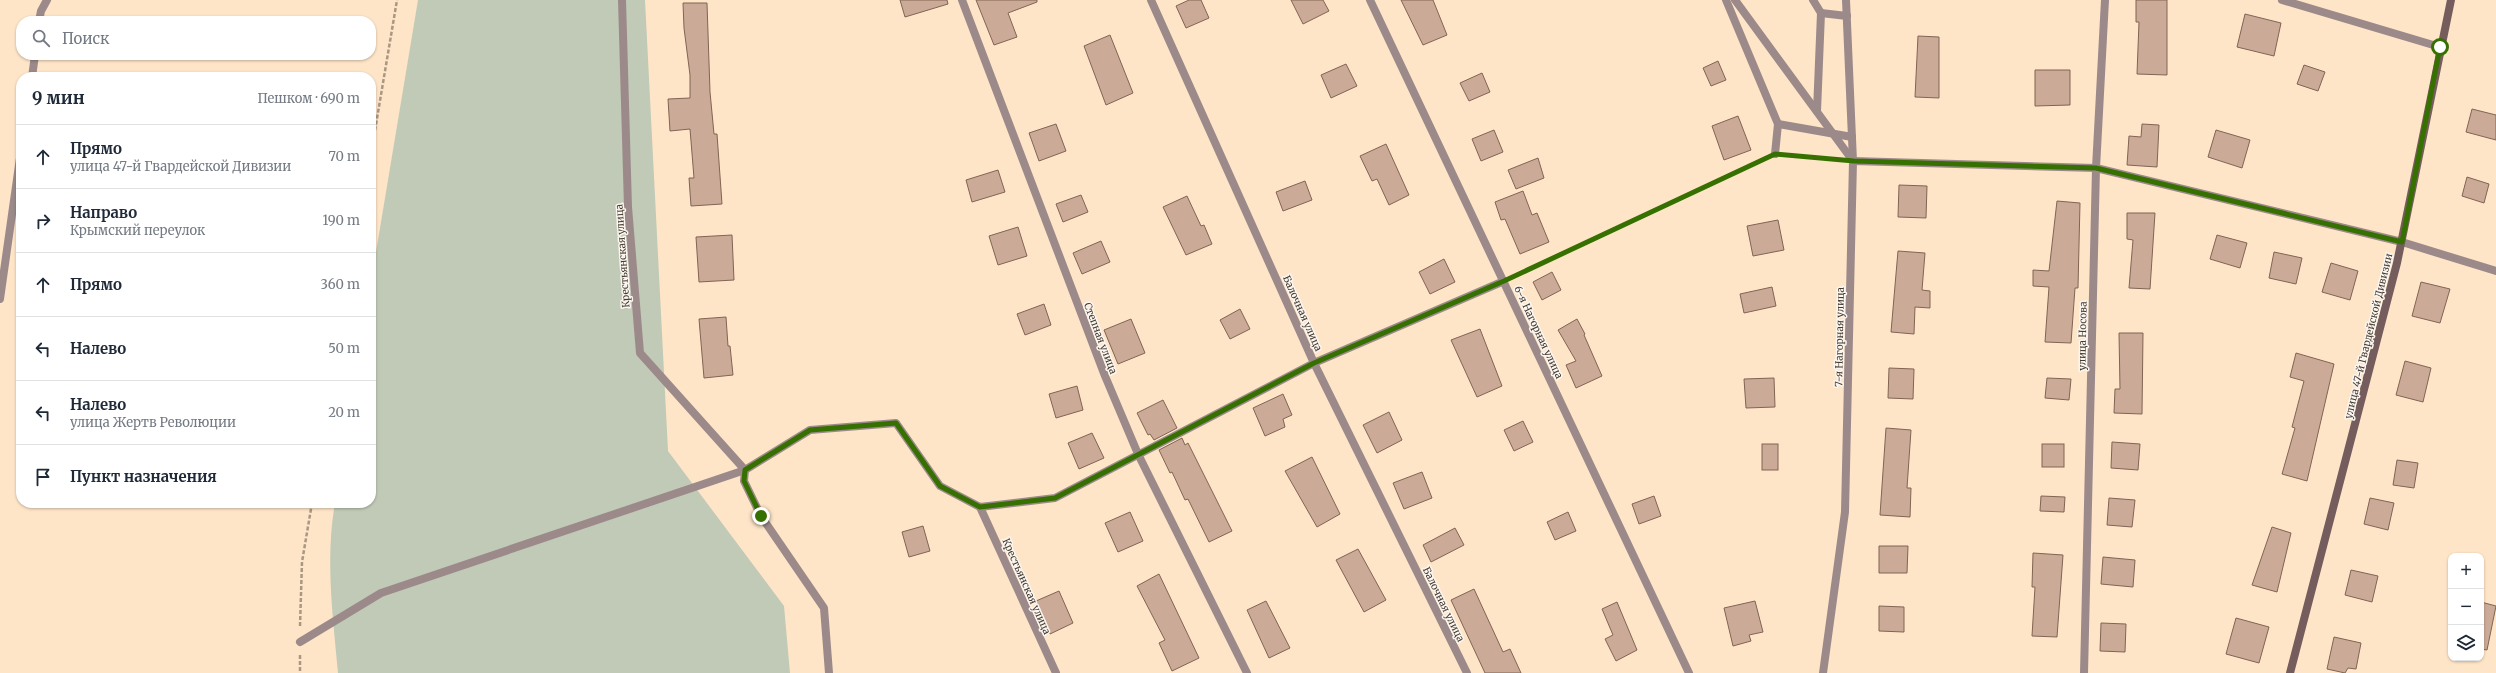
<!DOCTYPE html>
<html lang="ru">
<head>
<meta charset="utf-8">
<style>
  body { margin:0; font-family:Merriweather,serif; background:#f2f2f3; color:#1f2937 }
  .controls { position:absolute; right:12px; bottom:12px; display:grid; overflow:hidden; border-radius:8px; box-shadow:0 1px 3px #0004 }
  .controls button { width:36px; height:36px; display:grid; place-items:center; padding:0; border:0; border-bottom:1px solid #e0e1e3; background:#fff; color:#1f2937; font:20px sans-serif }
  .stop { position:absolute; width:12px; height:12px; margin:-9px; border:3px solid #367000; border-radius:50%; background:#fff }
  .stop.end { background:#367000; border-color:#fff; box-shadow:0 1px 4px #0008 }
  .list { margin:0; padding:0; list-style:none }
  h2 { display:flex; justify-content:space-between; align-items:center; height:52px; margin:0; padding:0 16px; font-size:17px }
  h2 small { font-size:13px; font-weight:400; color:#747a83 }
  .list li { display:grid; grid-template-columns:26px 1fr auto; gap:12px; align-items:center; box-sizing:border-box; height:64px; padding:0 16px; border-top:1px solid #e0e1e3 }
  .list b { display:block; font-size:15px; white-space:nowrap }
  .list p { margin:0; font-size:13px; white-space:nowrap; color:#747a83 }
  .list em { font-size:13px; font-style:normal; color:#747a83 }
  .icon { flex:none; width:22px; height:22px; fill:none; stroke:currentColor; stroke-width:2; stroke-linecap:round; stroke-linejoin:round }
  .map { position:relative; flex:none; width:2496px; height:673px; overflow:hidden }
  .search { position:absolute; background:#fff; box-shadow:0 1px 3px #0004; left:16px; top:16px; width:360px; height:44px; display:flex; align-items:center; gap:10px; box-sizing:border-box; padding:0 14px; border-radius:16px; color:#747a83; font-size:15px }
  .panel { position:absolute; background:#fff; box-shadow:0 1px 3px #0004; left:16px; top:72px; width:360px; height:436px; border-radius:16px }
  .map>svg:first-child { display:block }
  .green { fill:#c0cab6 }
  .building { fill:#cbaa97; stroke:#826453 }
  .lines { fill:none; stroke-linecap:round; stroke-linejoin:round }
  .path { stroke:#a99782; stroke-width:2.5; stroke-dasharray:4 2; stroke-linecap:butt }
  .service { stroke:#9c8a8a; stroke-width:8 }
  .minor { stroke:#9c8a8a; stroke-width:8 }
  .secondary { stroke:#765d5d; stroke-width:8 }
  .route { stroke:#367000; stroke-width:5 }
  .labels { text-anchor:middle; stroke-width:3; stroke-linejoin:round; paint-order:stroke }
  .street-label { font-size:10px; fill:#443a2f; stroke:#fbf6f0 }
</style>
</head>
<body>
<div class="map">
<svg width="2496" height="673" viewBox="0 0 2496 673">
  <rect width="100%" height="100%" fill="#fee5c8"/>
  <path class="green" d="M418 0H645L668 451 784 606 790 673H338C333 617 325 559 335 503H371V282Z"/>
  <g class="building">
    <path d="M900 0H947L948 4 905 17Z"/>
    <path d="M976 0H1037V2L1008 13 1017 37 994 45Z"/>
    <path d="M1189 0H1201L1209 18 1186 28 1176 6Z"/>
    <path d="M1291 0H1323L1329 11 1303 24Z"/>
    <path d="M1401 0H1433L1447 35 1423 45Z"/>
    <path d="M2136 0H2167V75L2137 74 2139 22H2136Z"/>
    <path d="M683 3H707L710 92 714 134H717L722 204 691 206 689 178H694L690 129 670 131 668 99 690 98V75L684 28Z"/>
    <path d="M2245 14 2281 23 2274 56 2237 47Z"/>
    <path d="M1110 35 1133 93 1106 105 1084 46Z"/>
    <path d="M1918 36 1939 37V98L1915 97Z"/>
    <path d="M1718 61 1726 80 1711 86 1703 68Z"/>
    <path d="M1346 64 1357 86 1331 98 1321 75Z"/>
    <path d="M2304 65 2325 72 2318 91 2297 84Z"/>
    <path d="M2035 70H2070V105L2035 106Z"/>
    <path d="M1482 73 1490 92 1469 101 1460 83Z"/>
    <path d="M2472 109 2496 115V140L2466 132Z"/>
    <path d="M1738 116 1751 150 1724 160 1712 126Z"/>
    <path d="M1056 124 1066 151 1039 161 1029 133Z"/>
    <path d="M2142 124 2159 125 2157 167 2127 165 2129 136 2141 137Z"/>
    <path d="M1494 130 1503 152 1481 161 1472 139Z"/>
    <path d="M2216 130 2250 140 2242 168 2208 157Z"/>
    <path d="M1386 144 1409 195 1389 205 1377 179 1372 181 1360 156Z"/>
    <path d="M1538 158 1544 178 1516 189 1508 170Z"/>
    <path d="M998 170 1005 192 972 202 966 180Z"/>
    <path d="M2467 177 2489 184 2484 203 2462 196Z"/>
    <path d="M1305 181 1312 200 1283 211 1276 192Z"/>
    <path d="M1899 185 1927 186 1926 218 1898 217Z"/>
    <path d="M1523 191 1532 215 1537 213 1549 242 1520 254 1505 219 1501 220 1495 202Z"/>
    <path d="M1081 195 1088 212 1063 222 1056 204Z"/>
    <path d="M1187 196 1201 226 1204 225 1212 244 1186 255 1163 207Z"/>
    <path d="M2057 201 2080 203 2078 288H2075L2071 343 2045 342 2049 287 2033 286V270L2049 271Z"/>
    <path d="M2127 213H2155L2150 289 2129 288 2133 240 2127 239Z"/>
    <path d="M1778 220 1784 250 1753 256 1747 226Z"/>
    <path d="M1018 227 1027 256 998 265 989 236Z"/>
    <path d="M732 235 734 280 699 282 696 237Z"/>
    <path d="M2217 235 2247 243 2240 268 2210 259Z"/>
    <path d="M1101 241 1110 262 1082 274 1073 253Z"/>
    <path d="M1898 251 1925 253 1922 290 1930 291V308L1915 307 1914 334 1891 332Z"/>
    <path d="M2274 252 2302 258 2296 284 2269 278Z"/>
    <path d="M1444 259 1455 282 1430 294 1419 272Z"/>
    <path d="M2331 263 2358 271 2350 300 2322 292Z"/>
    <path d="M1552 272 1561 290 1542 300 1533 282Z"/>
    <path d="M2421 282 2450 289 2440 323 2412 316Z"/>
    <path d="M1772 287 1776 306 1744 313 1740 294Z"/>
    <path d="M1044 304 1051 325 1025 335 1017 314Z"/>
    <path d="M1240 309 1250 329 1230 339 1220 320Z"/>
    <path d="M726 317 728 346H730L733 375 704 378 699 319Z"/>
    <path d="M1131 319 1145 353 1118 364 1104 330Z"/>
    <path d="M1577 319 1585 334 1584 335 1602 376 1576 388 1566 365 1576 361 1558 330Z"/>
    <path d="M1480 329 1502 386 1477 397 1451 340Z"/>
    <path d="M2119 333H2143L2142 414 2114 413 2115 389H2120Z"/>
    <path d="M2296 353 2334 364 2307 481 2282 474 2295 428 2292 427 2304 381 2290 377Z"/>
    <path d="M2405 361 2431 368 2423 402 2396 395Z"/>
    <path d="M1889 368 1914 369 1913 399 1888 398Z"/>
    <path d="M1774 378 1775 407 1746 408 1744 379Z"/>
    <path d="M2047 378 2071 379 2069 400 2045 398Z"/>
    <path d="M1077 386 1083 410 1056 418 1049 394Z"/>
    <path d="M1283 394 1292 415 1283 419 1285 427 1265 436 1253 408Z"/>
    <path d="M1163 400 1177 428 1154 440 1150 434 1148 435 1137 413Z"/>
    <path d="M1389 412 1402 440 1377 453 1363 425Z"/>
    <path d="M1523 421 1533 442 1514 451 1504 430Z"/>
    <path d="M1886 428 1911 430 1907 488H1911L1910 517 1880 515Z"/>
    <path d="M1092 433 1104 458 1079 469 1068 443Z"/>
    <path d="M1182 438 1185 445 1188 443 1232 531 1209 542 1188 499 1185 500 1172 472 1170 473 1159 450Z"/>
    <path d="M2112 442 2140 444 2138 470 2111 468Z"/>
    <rect x="1762" y="444" width="16" height="26"/>
    <rect x="2042" y="444" width="22" height="23"/>
    <path d="M1312 457 1340 514 1317 527 1285 471Z"/>
    <path d="M2397 460 2418 463 2414 488 2393 485Z"/>
    <path d="M1422 472 1432 498 1404 509 1393 483Z"/>
    <path d="M1654 496 1661 516 1639 524 1632 504Z"/>
    <path d="M2041 496 2065 497 2064 512 2040 511Z"/>
    <path d="M2109 498 2135 500 2132 527 2107 525Z"/>
    <path d="M2370 498 2394 503 2388 530 2364 524Z"/>
    <path d="M1130 512 1143 541 1118 552 1105 523Z"/>
    <path d="M1568 512 1576 531 1555 540 1547 522Z"/>
    <path d="M923 526 930 551 909 557 902 532Z"/>
    <path d="M2272 527 2291 533 2277 592 2252 585Z"/>
    <path d="M1455 528 1464 545 1431 562 1423 545Z"/>
    <path d="M1879 546H1908L1907 573H1879Z"/>
    <path d="M1358 549 1386 600 1364 612 1336 560Z"/>
    <path d="M2033 553 2063 555 2057 637 2032 636 2035 587H2032Z"/>
    <path d="M2103 557 2135 560 2133 587 2101 584Z"/>
    <path d="M2351 570 2378 576 2372 602 2345 595Z"/>
    <path d="M1159 574 1199 658 1172 671 1159 643 1165 640 1137 586Z"/>
    <path d="M1474 589 1503 652 1510 649 1521 673H1485L1451 600Z"/>
    <path d="M1059 591 1073 623 1050 634 1036 601Z"/>
    <path d="M1266 601 1290 648 1269 658 1247 610Z"/>
    <path d="M1755 601 1763 632 1749 635 1751 641 1733 646 1724 608Z"/>
    <path d="M1617 602 1637 650 1616 661 1605 639 1613 635 1602 609Z"/>
    <path d="M2481 602 2496 606 2487 650 2481 649Z"/>
    <path d="M1879 606 1904 607V632L1879 631Z"/>
    <path d="M2236 618 2269 627 2259 663 2226 654Z"/>
    <path d="M2101 623 2126 624 2125 652 2100 651Z"/>
    <path d="M2334 637 2361 643 2356 669 2348 668 2345 673 2327 669Z"/>
  </g>
  <g class="lines">
    <g class="path">
      <path d="M371 154 397 0"/>
      <path d="M1788 155 1835 159"/>
      <path d="M1515 276 1763 160"/>
      <path d="M300 626 302 562 312 503"/>
      <path d="M300 655V673"/>
    </g>
    <g class="service">
      <path d="M1726 0 1778 124 1775 154"/>
      <path d="M1735 0 1853 161"/>
      <path d="M1813 0 1821 13 1847 16"/>
      <path d="M1817 111 1821 13"/>
      <path d="M1778 124 1852 137"/>
      <path d="M300 642 381 593 745 470"/>
    </g>
    <g class="minor">
      <path d="M622 0 628 207 640 353 745 470"/>
      <path d="M962 0 1105 376 1138 454 1247 673"/>
      <path d="M1151 0 1314 363 1467 673"/>
      <path d="M1370 0 1689 673"/>
      <path d="M2282 0 2440 47"/>
      <path d="M39 21 41 11 47 0"/>
      <path d="M32 77 35 55"/>
      <path d="M1853 161 2096 168 2402 242 2496 271"/>
      <path d="M0 299 21 151"/>
      <path d="M745 470 810 430 896 423 940 486 980 507 1055 498 1314 363 1504 281"/>
      <path d="M745 470 744 481 761 516 824 608 829 673"/>
      <path d="M980 507 1056 673"/>
      <path d="M1823 673 1845 512 1853 161 1846 0"/>
      <path d="M2084 673 2096 168 2105 0"/>
    </g>
    <path class="secondary" d="M2290 673 2397 263 2451 0"/>
  </g>
  <g class="lines">
    <path class="route" d="M761 516 744 481 745 470 810 430 896 423 940 486 980 507 1055 498 1314 363 1504 281 1775 154 1854 161 2096 168 2402 242 2440 47"/>
  </g>
  <g class="labels">
    <g class="street-label">
      <text transform="translate(622 256) rotate(-94)" y="4">Крестьянская улица</text>
      <text transform="translate(1303 313) rotate(66)" y="4">Балочная улица</text>
      <text transform="translate(1539 332) rotate(65)" y="4">6-я Нагорная улица</text>
      <text transform="translate(2082 336) rotate(-89)" y="4">улица Носова</text>
      <text transform="translate(2368 336) rotate(-76)" y="4">улица 47-й Гвардейской Дивизии</text>
      <text transform="translate(1839 337) rotate(-89)" y="4">7-я Нагорная улица</text>
      <text transform="translate(1101 338) rotate(69)" y="4">Степная улица</text>
      <text transform="translate(1027 586) rotate(66)" y="4">Крестьянская улица</text>
      <text transform="translate(1444 604) rotate(64)" y="4">Балочная улица</text>
    </g>
  </g>
</svg>
<div class="controls">
<button>+</button>
<button>−</button>
<button><svg class="icon" aria-label="layers" viewBox="0 0 24 24"><path d="M12 4l9 5-9 5-9-5zM3 14l9 5 9-5"/></svg></button>
</div>
<div class="stop" style="left:2440px;top:47px"></div>
<div class="stop end" style="left:761px;top:516px"></div>
<div class="search"><svg class="icon" aria-label="search" viewBox="0 0 24 24"><circle cx="10" cy="10" r="6"/><path d="M15 15l6 6"/></svg>Поиск</div>
<section class="panel">
<h2>9 мин<small>Пешком · 690 m</small></h2>
<ul class="list">
<li><svg class="icon" aria-label="ahead" viewBox="0 0 24 24"><path d="M12 20V5M6 11l6-6 6 6"/></svg><div><b>Прямо</b><p>улица 47-й Гвардейской Дивизии</p></div><em>70 m</em></li>
<li><svg class="icon" aria-label="right" viewBox="0 0 24 24"><path d="M7 20v-9h11M14 6l5 5-5 5"/></svg><div><b>Направо</b><p>Крымский переулок</p></div><em>190 m</em></li>
<li><svg class="icon" aria-label="ahead" viewBox="0 0 24 24"><path d="M12 20V5M6 11l6-6 6 6"/></svg><div><b>Прямо</b></div><em>360 m</em></li>
<li><svg class="icon" aria-label="left" viewBox="0 0 24 24"><path d="M17 20v-9H6M10 6l-5 5 5 5"/></svg><div><b>Налево</b></div><em>50 m</em></li>
<li><svg class="icon" aria-label="left" viewBox="0 0 24 24"><path d="M17 20v-9H6M10 6l-5 5 5 5"/></svg><div><b>Налево</b><p>улица Жертв Революции</p></div><em>20 m</em></li>
<li><svg class="icon" aria-label="arrive" viewBox="0 0 24 24"><path d="M6 21V4h12l-3 4 3 4H6"/></svg><div><b>Пункт назначения</b></div></li>
</ul>
</section>
</div>
</body>
</html>
